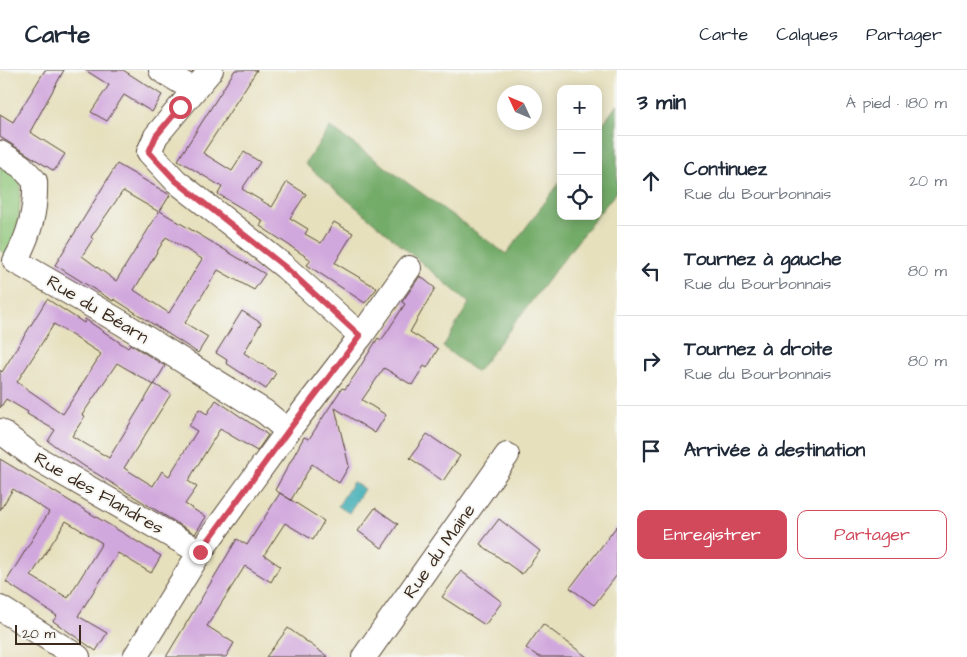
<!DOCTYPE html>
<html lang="fr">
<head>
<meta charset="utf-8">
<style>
  body { margin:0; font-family:"Architects Daughter",sans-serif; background:#f2f2f3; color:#1f2937 }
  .controls { position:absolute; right:15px; top:15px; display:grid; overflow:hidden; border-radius:10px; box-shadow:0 2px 12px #0003 }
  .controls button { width:45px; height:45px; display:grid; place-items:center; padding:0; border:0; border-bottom:1px solid #e0e1e3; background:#fff; color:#1f2937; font:25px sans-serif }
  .compass { position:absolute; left:497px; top:15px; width:45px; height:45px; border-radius:50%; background:#fff; box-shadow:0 2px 12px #0003; rotate:314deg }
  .scale { position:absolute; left:15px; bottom:12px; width:66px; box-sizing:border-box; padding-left:5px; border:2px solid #3b2a1e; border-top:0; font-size:14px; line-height:18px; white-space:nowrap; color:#3b2a1e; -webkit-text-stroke:4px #f6f6f2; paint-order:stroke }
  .stop { position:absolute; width:15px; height:15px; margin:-11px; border:4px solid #d1495b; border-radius:50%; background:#fff }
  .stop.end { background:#d1495b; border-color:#fff; box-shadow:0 1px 5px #0008 }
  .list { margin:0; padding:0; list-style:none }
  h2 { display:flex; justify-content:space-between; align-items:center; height:65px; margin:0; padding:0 20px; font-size:21px }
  h2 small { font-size:16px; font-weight:400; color:#747a83 }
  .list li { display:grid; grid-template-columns:32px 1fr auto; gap:15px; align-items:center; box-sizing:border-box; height:90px; padding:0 20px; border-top:1px solid #e0e1e3 }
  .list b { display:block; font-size:19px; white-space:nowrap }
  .list p { margin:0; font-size:16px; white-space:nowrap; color:#747a83 }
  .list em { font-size:16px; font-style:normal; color:#747a83 }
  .actions { display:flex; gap:10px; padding:15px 20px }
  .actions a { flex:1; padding:11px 0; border:1px solid #d1495b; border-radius:10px; text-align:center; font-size:18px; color:#d1495b }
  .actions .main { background:#d1495b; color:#fff }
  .icon { flex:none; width:28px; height:28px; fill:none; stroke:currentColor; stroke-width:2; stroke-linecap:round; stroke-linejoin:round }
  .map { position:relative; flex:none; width:617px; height:587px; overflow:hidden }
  header { display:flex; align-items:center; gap:30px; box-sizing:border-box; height:70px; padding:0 25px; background:#fff; border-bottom:1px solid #e0e1e3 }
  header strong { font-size:24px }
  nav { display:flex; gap:28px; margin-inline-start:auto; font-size:18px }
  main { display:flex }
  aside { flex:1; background:#fff }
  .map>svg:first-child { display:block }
  .green { fill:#8fc679; stroke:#65784c }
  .forest { fill:#73ab69; stroke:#576a44 }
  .water { fill:#3bacb4; stroke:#3b6b69 }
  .building { fill:#d1a8dd; fill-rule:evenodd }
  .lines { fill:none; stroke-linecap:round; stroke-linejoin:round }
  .minor-casing { stroke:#554536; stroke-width:26 }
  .minor { stroke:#fff; stroke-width:24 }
  .route { stroke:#d1495b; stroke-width:6 }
  .labels { text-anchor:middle; stroke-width:4; stroke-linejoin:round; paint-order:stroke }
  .street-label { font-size:18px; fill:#3b2a1e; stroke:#f6f6f2 }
</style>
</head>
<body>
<header>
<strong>Carte</strong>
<nav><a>Carte</a><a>Calques</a><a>Partager</a></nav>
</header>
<main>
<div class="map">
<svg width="617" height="587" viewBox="0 0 617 587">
  <rect width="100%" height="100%" fill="#f6f6f2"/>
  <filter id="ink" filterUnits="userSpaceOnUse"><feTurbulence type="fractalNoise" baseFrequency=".02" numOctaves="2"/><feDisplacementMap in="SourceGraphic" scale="10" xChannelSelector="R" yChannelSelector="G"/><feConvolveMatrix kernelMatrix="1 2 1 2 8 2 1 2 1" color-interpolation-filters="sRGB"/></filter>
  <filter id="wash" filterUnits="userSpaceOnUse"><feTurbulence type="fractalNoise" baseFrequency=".0096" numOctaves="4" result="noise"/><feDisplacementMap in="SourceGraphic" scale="20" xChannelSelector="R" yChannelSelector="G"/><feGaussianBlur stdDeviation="1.12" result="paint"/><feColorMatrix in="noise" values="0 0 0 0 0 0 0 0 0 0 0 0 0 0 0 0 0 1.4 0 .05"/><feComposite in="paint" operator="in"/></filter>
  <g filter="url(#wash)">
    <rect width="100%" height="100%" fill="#e6e0bd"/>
    <path class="green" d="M0 83 21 112 17 171 7 186 0 180Z"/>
    <g class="forest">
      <path d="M617 35V121L598 145V60Z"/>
      <path d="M330 57 506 184 561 111V146H597L477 302 443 277 469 233 305 94Z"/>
    </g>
    <path class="water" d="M353 412 364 419 349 443 338 436Z"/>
    <g id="blocks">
      <g class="building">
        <path d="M45 0H64L30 62 65 84 54 101 0 67V44L13 52Z"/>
        <path d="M85 0H123L162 25 152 42 124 25 107 51 91 42 109 15Z"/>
        <path d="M235 0H257L203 83 232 101 244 82 260 92 242 119 272 137 287 112 306 124 290 148 308 159 305 164 321 173 334 152 353 163 335 193 377 218 365 233 307 195 311 190 260 156 263 151 218 124 222 117 178 90Z"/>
        <path d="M117 94 170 125 160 141 265 204 254 220 218 200 185 253 208 267 198 283 114 229 113 231 55 195ZM123 121 159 142 116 211 82 186 93 169 91 167ZM166 167 202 189 169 243 134 220Z"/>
        <path d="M420 206 435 218 410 262 438 279 427 298 424 296 412 315 384 298 362 330 386 345 375 363 335 338 349 396 339 413 312 394 291 430 275 420 304 367 309 369 342 318 345 319 355 305 378 268 381 270 385 265 405 234 402 232Z"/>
        <path d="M47 229 84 253 85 249 128 278 130 274 165 296 154 315 117 293 82 345 85 346 72 366 109 388 154 314 171 324 124 398 153 416 162 401 169 406 197 361 189 356 199 339 207 344 216 330 268 365 257 381 220 359 188 411 197 417 185 434 206 447 195 464 84 396 48 371 55 360 27 344 28 342 6 329 0 338V300L2 302ZM54 254 101 284 63 344 17 312Z"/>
        <path d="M242 241 261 253 244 283 276 303 266 319 226 293 227 290 216 283Z"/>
        <path d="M427 364 460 386 443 411 410 388Z"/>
        <path d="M0 389 161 486 151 503 118 483 78 546 107 563 96 581 53 551 57 546 6 512 49 442 13 419 0 440ZM66 451 102 473 68 528 31 506Z"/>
        <path d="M280 423 324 451 313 470 285 453 264 485 280 496 271 512 245 496 207 556 234 573 226 587H166L237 469 247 475Z"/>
        <path d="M375 438 398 454 382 478 358 461Z"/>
        <path d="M499 449 540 481 522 504 480 474Z"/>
        <path d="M617 456V505L594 535 570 518Z"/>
        <path d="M461 501 502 532 485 555 442 527Z"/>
        <path d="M543 554 587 587H539L526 578Z"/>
        <path d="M288 558 328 587H266Z"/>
      </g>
    </g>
  </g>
  <g filter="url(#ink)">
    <use href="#blocks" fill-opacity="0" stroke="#554536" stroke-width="1"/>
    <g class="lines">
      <defs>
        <g id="minor">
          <path d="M161 0 194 20"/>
          <path d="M0 83 21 96 35 111C36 141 30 164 15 191L122 253 265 342 288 361"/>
          <path d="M361 266 409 198"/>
          <path d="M0 361 33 386 200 482"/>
          <path d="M0 538 78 587"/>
          <path d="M135 587 200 482 288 361 361 266 285 197 176 111 149 82 156 66 211 0"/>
          <path d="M364 587 507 385"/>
        </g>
      </defs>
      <use href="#minor" class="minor-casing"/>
      <use href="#minor" class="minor"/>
    </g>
  </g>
  <g class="lines" filter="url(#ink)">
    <path class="route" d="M180 37 156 66 149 82 176 111 285 197 360 266 288 361 200 482"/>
  </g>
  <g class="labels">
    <g class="street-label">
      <text transform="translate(98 239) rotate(31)" y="6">Rue du Béarn</text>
      <text transform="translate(99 423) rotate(30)" y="6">Rue des Flandres</text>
      <text transform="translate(439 481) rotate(-55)" y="6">Rue du Maine</text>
    </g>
  </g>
</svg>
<div class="controls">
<button>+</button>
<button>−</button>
<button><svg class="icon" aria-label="locate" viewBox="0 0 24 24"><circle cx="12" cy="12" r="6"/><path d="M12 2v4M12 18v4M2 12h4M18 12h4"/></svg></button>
</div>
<svg class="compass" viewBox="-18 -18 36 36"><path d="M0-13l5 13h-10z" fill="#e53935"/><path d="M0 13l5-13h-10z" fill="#747a83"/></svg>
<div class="scale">20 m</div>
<div class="stop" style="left:180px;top:37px"></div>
<div class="stop end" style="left:200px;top:482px"></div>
</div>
<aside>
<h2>3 min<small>À pied · 180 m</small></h2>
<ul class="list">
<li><svg class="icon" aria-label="ahead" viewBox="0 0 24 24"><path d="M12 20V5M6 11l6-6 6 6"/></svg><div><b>Continuez</b><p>Rue du Bourbonnais</p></div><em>20 m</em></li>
<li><svg class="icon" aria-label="left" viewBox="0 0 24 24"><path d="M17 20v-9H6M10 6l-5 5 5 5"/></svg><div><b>Tournez à gauche</b><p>Rue du Bourbonnais</p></div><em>80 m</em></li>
<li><svg class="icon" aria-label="right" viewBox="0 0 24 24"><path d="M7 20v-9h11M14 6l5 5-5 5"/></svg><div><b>Tournez à droite</b><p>Rue du Bourbonnais</p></div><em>80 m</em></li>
<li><svg class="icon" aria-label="arrive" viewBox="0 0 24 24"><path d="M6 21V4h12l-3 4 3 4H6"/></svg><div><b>Arrivée à destination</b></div></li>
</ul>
<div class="actions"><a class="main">Enregistrer</a><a>Partager</a></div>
</aside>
</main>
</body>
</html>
